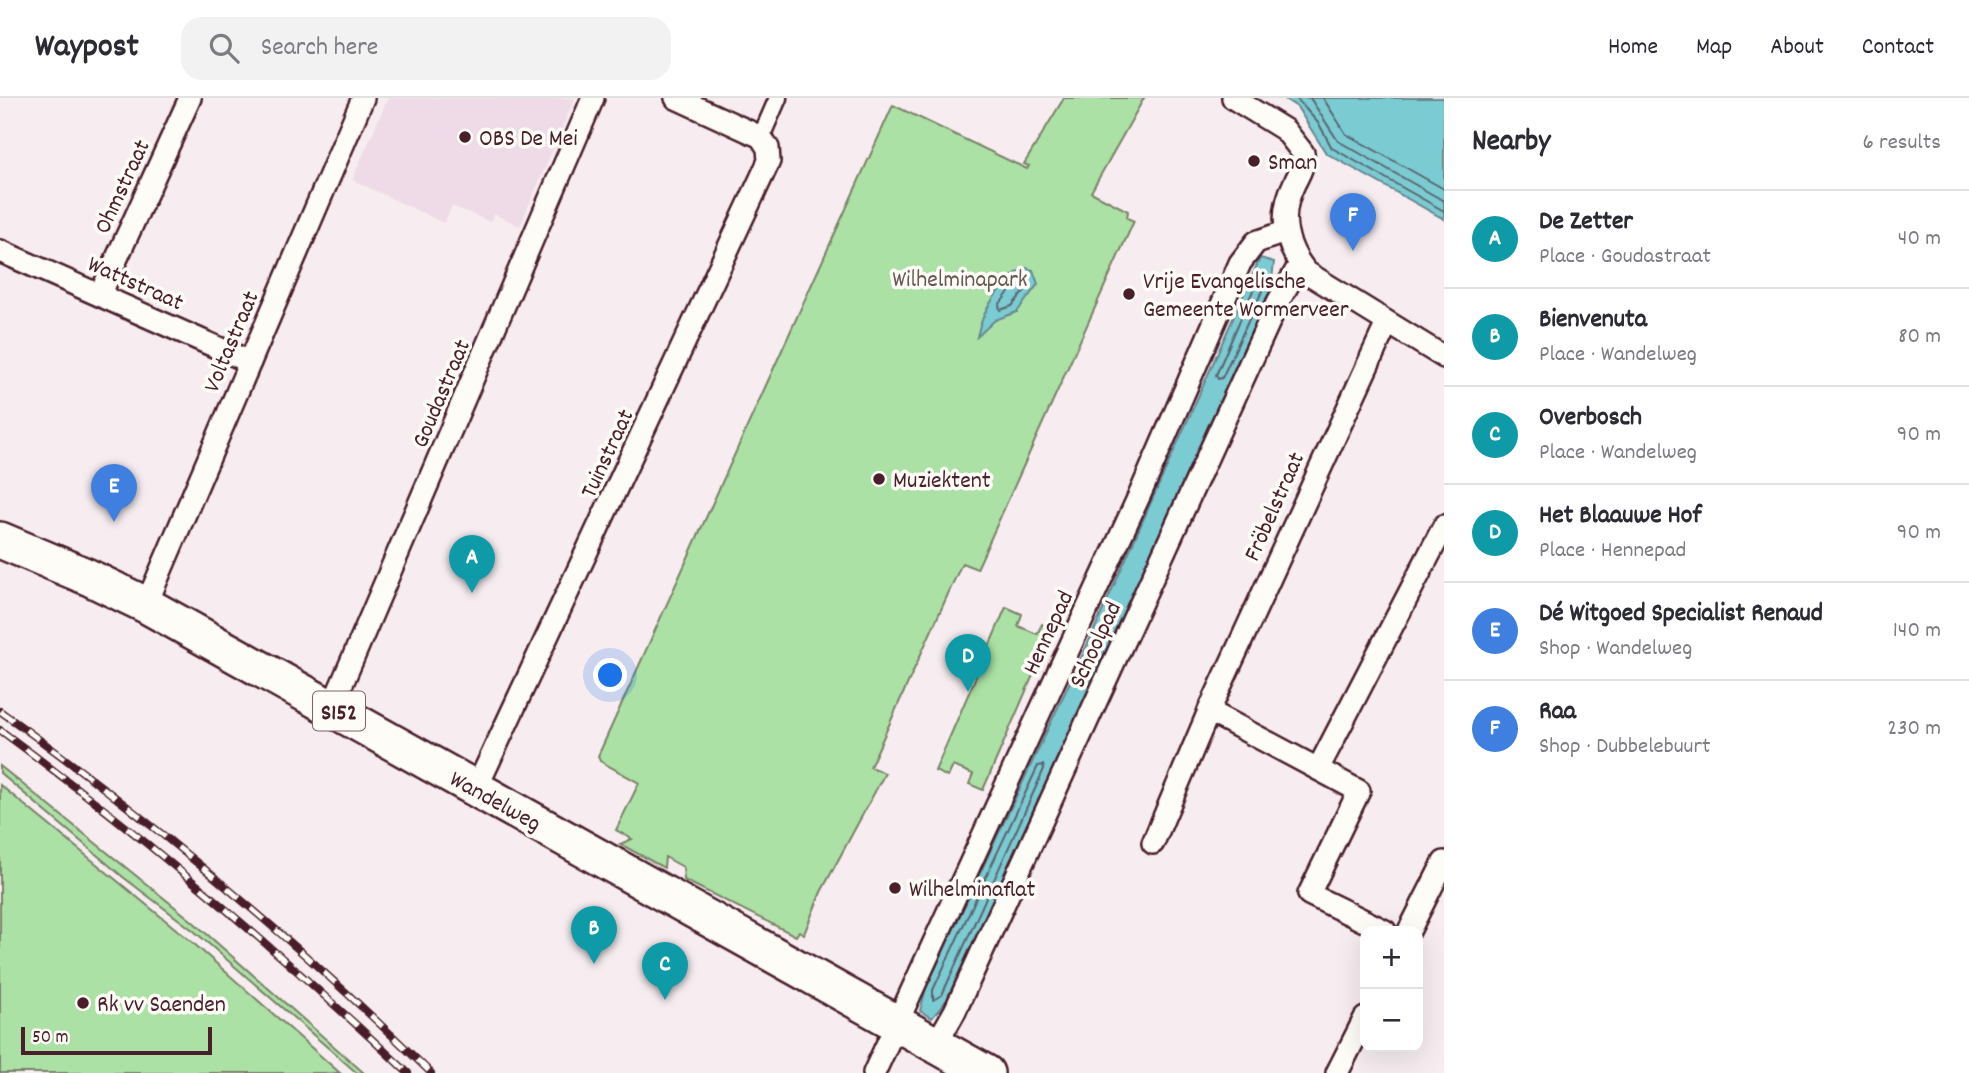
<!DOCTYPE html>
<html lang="en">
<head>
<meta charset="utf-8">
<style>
  body { margin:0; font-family:Dekko,sans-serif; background:#f2f2f3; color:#2b2b33 }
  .controls { position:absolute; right:21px; bottom:21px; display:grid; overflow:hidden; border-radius:14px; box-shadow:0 7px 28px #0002 }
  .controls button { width:63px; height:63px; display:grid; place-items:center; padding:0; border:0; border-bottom:2px solid #e1e1e2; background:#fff; color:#2b2b33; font:35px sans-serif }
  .scale { position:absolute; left:21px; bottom:18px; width:191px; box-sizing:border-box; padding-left:7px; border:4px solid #4a1f2b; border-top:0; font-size:19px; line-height:24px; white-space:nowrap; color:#4a1f2b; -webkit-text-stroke:5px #fdfcf7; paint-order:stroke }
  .you { position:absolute; left:611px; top:578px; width:24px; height:24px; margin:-18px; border:5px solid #fff; border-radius:50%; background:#1a73e8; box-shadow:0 0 0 10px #1a73e833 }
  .badge { display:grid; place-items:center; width:46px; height:46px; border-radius:50%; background:#4a1f2b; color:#fff; font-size:23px; font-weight:700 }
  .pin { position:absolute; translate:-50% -58px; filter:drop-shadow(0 2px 4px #0008) }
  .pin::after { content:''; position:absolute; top:37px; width:24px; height:21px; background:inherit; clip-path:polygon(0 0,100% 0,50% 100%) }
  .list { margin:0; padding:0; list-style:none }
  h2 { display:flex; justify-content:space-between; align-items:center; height:91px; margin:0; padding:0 28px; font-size:30px }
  h2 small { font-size:23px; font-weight:400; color:#7c7c81 }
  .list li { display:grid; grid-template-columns:46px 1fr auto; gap:21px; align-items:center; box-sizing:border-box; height:98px; padding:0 28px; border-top:2px solid #e1e1e2 }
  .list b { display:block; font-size:26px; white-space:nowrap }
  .list p { margin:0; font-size:23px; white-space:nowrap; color:#7c7c81 }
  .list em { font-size:23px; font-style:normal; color:#7c7c81 }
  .icon { flex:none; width:38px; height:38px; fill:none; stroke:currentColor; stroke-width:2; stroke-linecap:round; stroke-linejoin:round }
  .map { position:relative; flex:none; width:1444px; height:975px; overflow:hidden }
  header { display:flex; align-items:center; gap:42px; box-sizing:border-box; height:98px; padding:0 35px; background:#fff; border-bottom:2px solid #e1e1e2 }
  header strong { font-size:33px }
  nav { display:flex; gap:38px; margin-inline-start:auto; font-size:24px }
  .search { width:490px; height:63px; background:#f2f2f3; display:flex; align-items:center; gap:18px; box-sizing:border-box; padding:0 24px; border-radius:21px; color:#7c7c81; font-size:26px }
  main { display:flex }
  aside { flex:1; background:#fff }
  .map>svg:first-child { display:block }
  .built { fill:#efdbe7 }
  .green { fill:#abe1a4; stroke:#7a8068; stroke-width:2 }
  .water { fill:#7acbd2; stroke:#67868f; stroke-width:2 }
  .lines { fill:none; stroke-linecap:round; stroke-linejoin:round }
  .shore { stroke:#5d646e; stroke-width:2 }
  .pedestrian-casing { stroke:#4a1f2b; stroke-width:21 }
  .minor-casing { stroke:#4a1f2b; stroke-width:26 }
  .primary-casing { stroke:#4a1f2b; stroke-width:40 }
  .pedestrian { stroke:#fdfcf7; stroke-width:16 }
  .minor { stroke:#fdfcf7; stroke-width:21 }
  .primary { stroke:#fdfcf7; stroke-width:35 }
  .rail-casing { stroke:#4a1f2b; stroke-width:8 }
  .rail { stroke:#fdfcf7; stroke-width:5; stroke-dasharray:16; stroke-linecap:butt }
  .poi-dot { fill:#4a1f2b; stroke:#fdfcf7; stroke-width:2.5 }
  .labels { text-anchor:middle; stroke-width:7; stroke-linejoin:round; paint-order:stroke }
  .shield { fill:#fdfcf7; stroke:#806168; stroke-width:2 }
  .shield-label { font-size:23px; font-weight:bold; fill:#4a1f2b }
  .poi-label { font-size:24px; fill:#4a1f2b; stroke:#fdfcf7; text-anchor:start }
  .street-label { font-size:24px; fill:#4a1f2b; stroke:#fdfcf7 }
  .park-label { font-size:24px; fill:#67594f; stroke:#fdfcf7 }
</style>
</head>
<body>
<header>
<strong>Waypost</strong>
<div class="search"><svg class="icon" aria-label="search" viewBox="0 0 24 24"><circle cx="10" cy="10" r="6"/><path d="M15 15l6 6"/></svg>Search here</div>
<nav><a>Home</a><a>Map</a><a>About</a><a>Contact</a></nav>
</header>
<main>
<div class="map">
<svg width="1444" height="975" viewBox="0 0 1444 975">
  <rect width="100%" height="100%" fill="#f7edf0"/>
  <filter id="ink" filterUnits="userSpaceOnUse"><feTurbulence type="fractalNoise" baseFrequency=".0143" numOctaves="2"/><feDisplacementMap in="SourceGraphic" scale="14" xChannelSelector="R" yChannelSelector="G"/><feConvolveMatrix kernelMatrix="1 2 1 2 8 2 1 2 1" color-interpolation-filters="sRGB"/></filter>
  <g filter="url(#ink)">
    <path class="built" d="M388 0H575L520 128 494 116 490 124 452 108 444 125 352 82Z"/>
    <g class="green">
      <path d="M1064 0H1144L1091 94 1128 113 1127 120 1134 123 977 471 962 465 870 669 885 675 821 794 804 836 799 833 796 838 684 782 683 769 665 759 664 770 620 746 632 741 616 732 639 685 600 663 598 658 893 7 1027 71 1029 68 1024 66Z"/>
      <path d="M1006 509 1022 516 1018 528 1037 536 1042 526 1053 531 983 692 969 686 973 676 953 668 948 679 935 673Z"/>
      <path d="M0 668 191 822 364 975H357L194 833 123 779 0 675Z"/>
      <path d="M0 687 192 844 340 975H0Z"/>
    </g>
    <g class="water">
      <path d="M1283 0H1444V121L1326 55 1297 9Z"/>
      <path d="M1260 160 1274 164 1271 191 947 902 932 920 920 913 926 890 1090 541Z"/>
      <path d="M1026 170 1033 172 1038 186 1017 214 995 222 977 239C982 213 1002 180 1026 170Z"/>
    </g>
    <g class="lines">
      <g class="shore">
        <path d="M1296 0 1319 26 1332 50 1444 113"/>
        <path d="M1310 0 1338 43 1444 103"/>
        <path d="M1323 0 1346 36 1444 91"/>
        <path d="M1025 178 1029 179 1030 186 1012 208 1000 212 999 207 1019 181Z"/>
        <path d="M1263 180 1264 189 1222 280 1218 281 1216 277 1258 181Z"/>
        <path d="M1043 667 1044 671 942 897 933 902V892L1038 668Z"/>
      </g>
      <defs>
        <path id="pedestrian" d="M761 39 778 0"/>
        <g id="minor">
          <path d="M1233 0 1285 32 1303 55C1305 66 1299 76 1294 86 1278 118 1285 147 1306 174L1444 259"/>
          <path d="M0 153 250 264"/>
          <path d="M100 197 190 0"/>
          <path d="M146 507 363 0"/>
          <path d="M332 609 593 0"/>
          <path d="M1209 613 1359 693 1309 796 1385 833"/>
          <path d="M1318 671 1444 428"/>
          <path d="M476 691 769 63 768 50 761 39 676 0"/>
          <path d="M1153 745 1209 613 1387 225"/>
          <path d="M1409 833 1444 764"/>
          <path d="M935 948 955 913 1278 204 1300 166"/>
          <path d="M874 975 1140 396 1240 165 1256 144 1285 134"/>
          <path d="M1337 975 1365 920"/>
        </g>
        <path id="primary" d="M0 442 88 479 146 507 986 975"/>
      </defs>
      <use href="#pedestrian" class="pedestrian-casing"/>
      <use href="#minor" class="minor-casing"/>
      <use href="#primary" class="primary-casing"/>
      <use href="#pedestrian" class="pedestrian"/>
      <use href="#minor" class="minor"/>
      <use href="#primary" class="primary"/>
      <defs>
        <g id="rail">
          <path d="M0 613C152 722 297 844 431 975"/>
          <path d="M0 632C144 738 279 853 408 975"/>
        </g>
      </defs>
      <use href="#rail" class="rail-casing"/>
      <use href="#rail" class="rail"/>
    </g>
  </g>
  <g class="poi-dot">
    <circle cx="465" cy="39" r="7"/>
    <circle cx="1254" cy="63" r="7"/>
    <circle cx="1129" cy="196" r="7"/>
    <circle cx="879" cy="381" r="7"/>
    <circle cx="895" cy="790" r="7"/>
    <circle cx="83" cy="905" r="7"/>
  </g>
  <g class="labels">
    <rect class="shield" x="313" y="593.5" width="52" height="39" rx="5"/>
    <g class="shield-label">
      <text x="339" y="621">S152</text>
    </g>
    <g class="poi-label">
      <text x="479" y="47">OBS De Mei</text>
      <text x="1268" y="71">Sman</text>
      <text x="1143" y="190">Vrije Evangelische<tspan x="1143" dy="28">Gemeente Wormerveer</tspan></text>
      <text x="893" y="389">Muziektent</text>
      <text x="909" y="798">Wilhelminaflat</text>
      <text x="97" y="913">Rk vv Saenden</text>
    </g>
    <g class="street-label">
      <text transform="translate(121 88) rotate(-65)" y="8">Ohmstraat</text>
      <text transform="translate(136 184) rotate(24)" y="8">Wattstraat</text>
      <text transform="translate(230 243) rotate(-67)" y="8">Voltastraat</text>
      <text transform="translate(440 295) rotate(-67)" y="8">Goudastraat</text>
      <text transform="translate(606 355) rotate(-65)" y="8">Tuinstraat</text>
      <text transform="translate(1273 408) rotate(-66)" y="8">Fröbelstraat</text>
      <text transform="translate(1047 534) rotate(-65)" y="8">Hennepad</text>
      <text transform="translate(1094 546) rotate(-65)" y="8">Schoolpad</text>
      <text transform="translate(496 702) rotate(29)" y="8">Wandelweg</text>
    </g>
    <g class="park-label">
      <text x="960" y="188">Wilhelminapark</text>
    </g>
  </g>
</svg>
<div class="controls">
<button>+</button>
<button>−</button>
</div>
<div class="scale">50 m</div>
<div class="you"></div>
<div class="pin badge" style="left:472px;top:495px;background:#0f9aa8">A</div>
<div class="pin badge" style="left:594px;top:866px;background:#0f9aa8">B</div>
<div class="pin badge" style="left:665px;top:902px;background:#0f9aa8">C</div>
<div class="pin badge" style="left:968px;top:594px;background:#0f9aa8">D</div>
<div class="pin badge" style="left:114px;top:424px;background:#3f7fe0">E</div>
<div class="pin badge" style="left:1353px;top:153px;background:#3f7fe0">F</div>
</div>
<aside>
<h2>Nearby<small>6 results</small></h2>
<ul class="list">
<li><span class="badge" style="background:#0f9aa8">A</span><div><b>De Zetter</b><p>Place · Goudastraat</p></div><em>40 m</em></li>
<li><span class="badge" style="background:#0f9aa8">B</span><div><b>Bienvenuta</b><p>Place · Wandelweg</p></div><em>80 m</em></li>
<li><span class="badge" style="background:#0f9aa8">C</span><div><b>Overbosch</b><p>Place · Wandelweg</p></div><em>90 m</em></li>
<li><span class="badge" style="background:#0f9aa8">D</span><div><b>Het Blaauwe Hof</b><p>Place · Hennepad</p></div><em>90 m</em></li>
<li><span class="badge" style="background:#3f7fe0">E</span><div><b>Dé Witgoed Specialist Renaud</b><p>Shop · Wandelweg</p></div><em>140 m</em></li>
<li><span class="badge" style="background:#3f7fe0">F</span><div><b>Raa</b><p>Shop · Dubbelebuurt</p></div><em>230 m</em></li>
</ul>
</aside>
</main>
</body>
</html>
